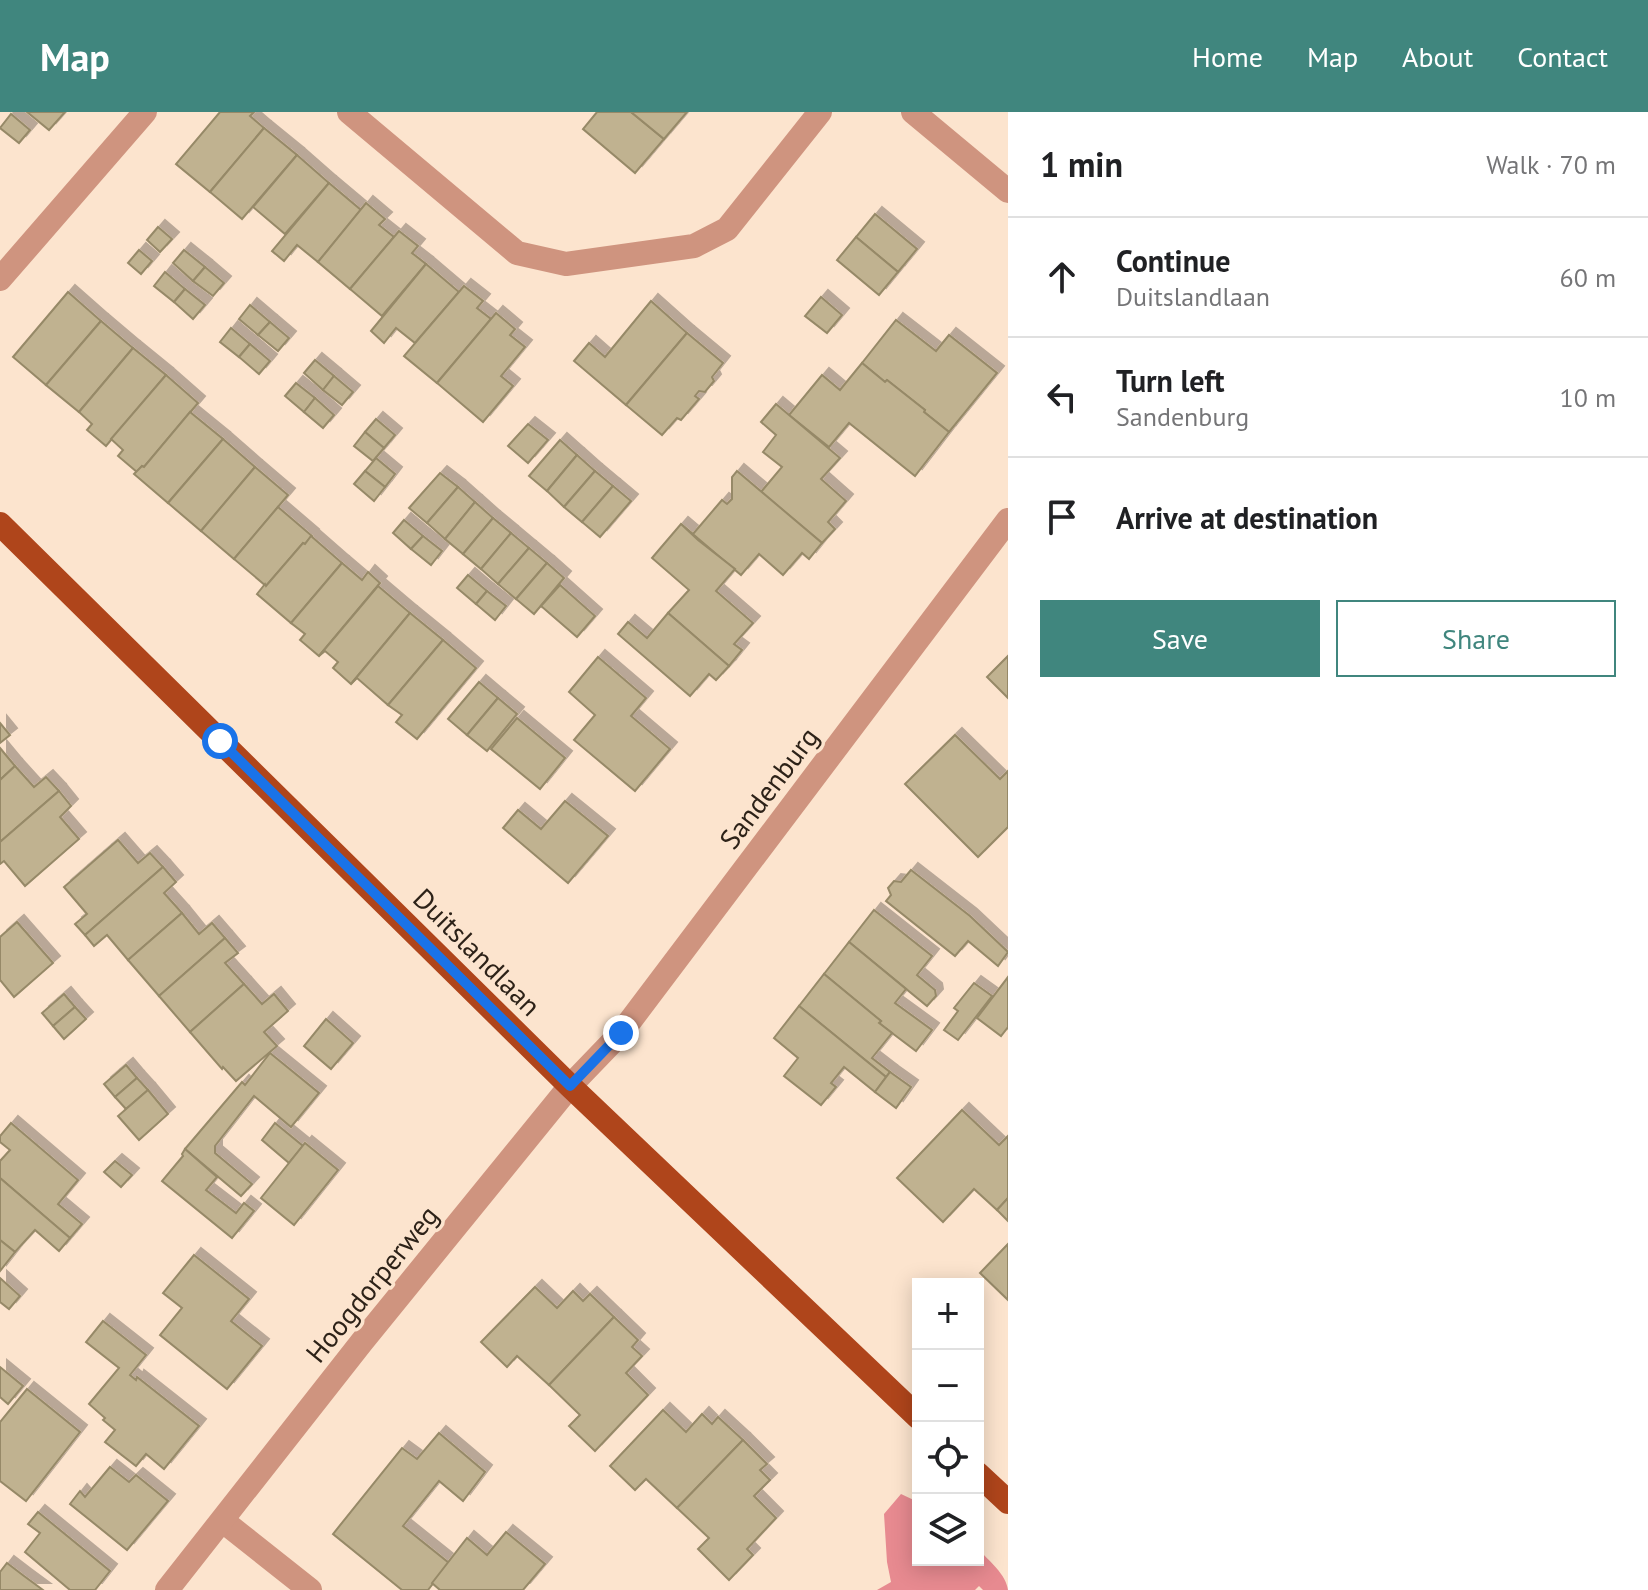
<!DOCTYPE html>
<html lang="en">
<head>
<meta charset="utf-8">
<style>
  body { margin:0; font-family:"PT Sans",sans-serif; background:#f2f2f2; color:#202124 }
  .controls { position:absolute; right:24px; bottom:24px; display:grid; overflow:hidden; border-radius:0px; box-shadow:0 4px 20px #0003 }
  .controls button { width:72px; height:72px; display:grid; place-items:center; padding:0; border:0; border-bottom:2px solid #e0e0e0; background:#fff; color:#202124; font:40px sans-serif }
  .stop { position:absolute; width:24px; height:24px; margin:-18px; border:6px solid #1a73e8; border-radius:50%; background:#fff }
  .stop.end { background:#1a73e8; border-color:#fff; box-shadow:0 2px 8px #0008 }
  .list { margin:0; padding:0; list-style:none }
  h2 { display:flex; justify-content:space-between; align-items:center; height:104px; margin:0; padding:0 32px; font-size:34px }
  h2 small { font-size:26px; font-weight:400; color:#757577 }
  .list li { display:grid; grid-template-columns:52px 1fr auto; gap:24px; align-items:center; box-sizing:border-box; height:120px; padding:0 32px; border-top:2px solid #e0e0e0 }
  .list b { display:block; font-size:30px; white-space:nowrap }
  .list p { margin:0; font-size:26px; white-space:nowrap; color:#757577 }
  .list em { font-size:26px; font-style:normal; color:#757577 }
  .actions { display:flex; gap:16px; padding:24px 32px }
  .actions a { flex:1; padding:18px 0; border:2px solid #40867e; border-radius:0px; text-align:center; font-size:28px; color:#40867e }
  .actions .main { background:#40867e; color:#fff }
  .icon { flex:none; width:44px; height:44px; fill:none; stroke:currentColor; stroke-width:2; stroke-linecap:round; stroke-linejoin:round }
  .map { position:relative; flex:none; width:1008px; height:1478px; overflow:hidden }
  header { display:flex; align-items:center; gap:48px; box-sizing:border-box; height:112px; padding:0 40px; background:#40867e; color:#fff }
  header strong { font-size:38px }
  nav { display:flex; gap:44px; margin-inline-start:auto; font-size:28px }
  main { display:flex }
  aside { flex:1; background:#fff }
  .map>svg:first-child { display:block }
  .forest { fill:#e78a90 }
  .building { fill:#c0b290; stroke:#968967; stroke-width:2; filter:url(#shadow) }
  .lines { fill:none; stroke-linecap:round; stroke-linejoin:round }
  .minor { stroke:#cf947f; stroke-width:24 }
  .major { stroke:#af451b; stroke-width:24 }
  .route { stroke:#1a73e8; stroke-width:10 }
  .labels { text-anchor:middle; stroke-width:7; stroke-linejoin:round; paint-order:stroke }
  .street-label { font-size:28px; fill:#2d2218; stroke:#fce4ce }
</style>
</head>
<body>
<header>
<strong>Map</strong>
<nav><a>Home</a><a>Map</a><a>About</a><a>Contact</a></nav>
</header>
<main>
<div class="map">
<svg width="1008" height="1478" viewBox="0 0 1008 1478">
  <defs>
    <filter id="shadow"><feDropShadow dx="7" dy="-7" stdDeviation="0" flood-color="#0004"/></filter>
  </defs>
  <rect width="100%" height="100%" fill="#fce4ce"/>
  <path class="forest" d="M901 1382 918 1390V1448H978V1437C989 1449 1006 1462 1008 1478H983L979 1474 975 1478H877L891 1470 887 1450 884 1402Z"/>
  <g class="building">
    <path d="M27 0H65L49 18Z"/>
    <path d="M220 0H254L250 4 264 16 210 80 176 52Z"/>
    <path d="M597 0H631L664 27 635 61 583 17Z"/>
    <path d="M631 0H687L664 27Z"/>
    <path d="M11 2 30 18 19 31 0 16Z"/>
    <path d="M264 16 297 43 242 107 210 80Z"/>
    <path d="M297 43 329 71 285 122 253 95Z"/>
    <path d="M329 71 361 98 318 150 297 133 284 149 272 139Z"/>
    <path d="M366 91 385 107 379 113 394 125 350 177 318 150Z"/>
    <path d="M875 102 917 137 898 160 856 125Z"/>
    <path d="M158 115 172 127 160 140 147 128Z"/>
    <path d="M399 119 418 134 412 141 426 152 382 204 350 177Z"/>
    <path d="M856 125 898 160 879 183 837 148Z"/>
    <path d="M139 138 152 149 141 162 128 151Z"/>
    <path d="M184 138 205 155 193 169 173 151Z"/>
    <path d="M426 152 459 180 415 231 396 216 384 231 371 219Z"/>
    <path d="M205 155 224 171 213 184 193 169Z"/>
    <path d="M165 160 185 177 174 190 154 174Z"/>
    <path d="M464 174 483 189 477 196 491 207 437 271 404 244Z"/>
    <path d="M185 177 205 193 193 207 174 190Z"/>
    <path d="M68 180 101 209 46 273 13 245Z"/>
    <path d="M821 185 842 203 827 221 805 204Z"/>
    <path d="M651 189 687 221 626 293 574 249 589 231 605 245Z"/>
    <path d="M250 193 270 210 258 223 239 207Z"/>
    <path d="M496 201 515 217 510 223 525 235 501 264 513 274 483 310 437 271Z"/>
    <path d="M896 208 936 239 949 223 997 261 949 320 924 300 925 298 887 268 885 270 862 251Z"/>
    <path d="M101 209 133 236 79 300 46 273Z"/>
    <path d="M270 210 289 226 278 239 258 223Z"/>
    <path d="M231 216 250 232 239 245 220 230Z"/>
    <path d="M687 221 723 251 712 265 714 269 705 280 699 279 695 284 699 287 681 308 677 306 662 323 626 293Z"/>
    <path d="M250 232 270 249 259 262 239 245Z"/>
    <path d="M133 236 166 263 106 334 87 318 92 312 79 300Z"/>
    <path d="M315 248 334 264 323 278 304 261Z"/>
    <path d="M862 251 885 270 887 268 925 298 924 300 949 320 915 364 849 311 829 335 789 303 822 263 840 278Z"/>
    <path d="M166 263 198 291 144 355 142 354 137 360 118 344 123 338 111 327Z"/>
    <path d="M334 264 353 280 342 293 323 278Z"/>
    <path d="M296 271 315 286 304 300 285 284Z"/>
    <path d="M315 286 334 303 323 316 304 300Z"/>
    <path d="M776 292 840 346 821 367 846 389 828 410 835 417 822 431 761 380 782 355 763 340 776 323 761 310Z"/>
    <path d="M190 300 223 327 168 391 134 362 142 354 144 355Z"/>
    <path d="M376 307 395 323 384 336 365 320Z"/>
    <path d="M528 312 548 328 528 351 508 334Z"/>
    <path d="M365 320 384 336 373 349 354 334Z"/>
    <path d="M223 327 255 355 201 419 168 391Z"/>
    <path d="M560 328 577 343 547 379 529 364Z"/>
    <path d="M577 343 595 359 564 395 547 379Z"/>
    <path d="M376 346 395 362 385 375 365 359Z"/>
    <path d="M255 355 288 383 234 447 201 419Z"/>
    <path d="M365 359 385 375 374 389 354 372Z"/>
    <path d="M595 359 613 374 582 410 564 395Z"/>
    <path d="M737 359 822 431 809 447 802 441 783 463 759 442 741 463 681 412 693 422 722 388 727 392 732 387V365Z"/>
    <path d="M440 361 458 375 427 411 409 396Z"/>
    <path d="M613 374 631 389 600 425 582 410Z"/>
    <path d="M458 375 475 390 445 427 427 411Z"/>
    <path d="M475 390 493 406 463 442 445 427Z"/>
    <path d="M278 395 312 424 305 432 303 431 266 474 234 447Z"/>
    <path d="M493 406 511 421 481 457 463 442Z"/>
    <path d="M404 408 423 424 411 437 393 421Z"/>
    <path d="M681 412 698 428 735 457 716 479 753 511 734 532 742 538 729 554 668 501 689 478 652 446Z"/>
    <path d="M511 421 529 436 498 472 481 457Z"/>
    <path d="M311 424 342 451 291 511 257 482 265 472 266 474 303 431 305 432Z"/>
    <path d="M423 424 442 439 431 453 411 437Z"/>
    <path d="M529 436 547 451 516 487 498 472Z"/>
    <path d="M342 451 362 468 368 460 380 471 319 544 300 528 305 522 291 511Z"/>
    <path d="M547 451 564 466 534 502 516 487Z"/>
    <path d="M468 463 487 479 476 492 457 476Z"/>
    <path d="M560 473 595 504 577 525 541 494Z"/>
    <path d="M378 474 410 501 351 572 333 556 338 550 325 539 319 544Z"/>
    <path d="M487 479 506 494 495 508 476 492Z"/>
    <path d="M410 501 443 528 388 593 357 566 351 572Z"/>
    <path d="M668 501 729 554 716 568 709 562 690 584 618 522 628 510 647 526Z"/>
    <path d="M443 528 476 556 417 627 396 610 402 603 388 593Z"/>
    <path d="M1008 544V586L987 565Z"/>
    <path d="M598 545 646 586 631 604 670 637 635 679 574 628 595 603 569 580Z"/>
    <path d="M479 570 498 586 467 623 448 607Z"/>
    <path d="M498 586 517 602 487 639 467 623Z"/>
    <path d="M517 606 565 646 540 677 491 637Z"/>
    <path d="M0 611 10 623 0 631Z"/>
    <path d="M955 623 1000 667 1008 659V715L978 745 905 672Z"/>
    <path d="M0 636 15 654 0 668Z"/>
    <path d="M15 654 34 675 46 665 59 679 0 730V668Z"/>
    <path d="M59 679 71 694 60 705 79 727 25 774 4 749 0 752V730Z"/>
    <path d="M565 689 608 724 568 771 503 716 518 698 541 717Z"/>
    <path d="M118 728 138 751 150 741 163 755 85 823 75 812 87 802 64 775Z"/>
    <path d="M163 755 176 770 164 781 182 801 128 848 107 823 94 834 85 823Z"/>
    <path d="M911 758 970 804 1008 840 998 854 968 829 955 844 886 789 891 783 888 776 894 769 901 770Z"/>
    <path d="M874 798 932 844 917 863 935 878 936 884 927 894 849 830Z"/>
    <path d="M182 801 199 822 212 811 225 826 159 884 128 848Z"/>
    <path d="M17 810 53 851 14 885 0 868V825Z"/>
    <path d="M225 826 238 841 225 851 244 872 190 920 159 884Z"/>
    <path d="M849 830 906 877 895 891 932 918 916 939 892 921 879 911 881 909 824 862Z"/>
    <path d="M824 862 881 909 879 911 892 921 872 946 890 960 886 965 799 894Z"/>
    <path d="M1008 865V915L1001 924 977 906Z"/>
    <path d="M974 871 992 884 958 928 944 918 958 899 954 896Z"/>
    <path d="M244 872 262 892 274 882 288 899 264 920 277 934 236 969 223 955 222 957 190 920Z"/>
    <path d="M64 882 75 895 53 914 42 901Z"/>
    <path d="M799 894 886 965 875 980 844 955 831 971 836 975 821 993 784 964 798 946 774 926Z"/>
    <path d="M75 895 86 907 64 927 53 914Z"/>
    <path d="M326 907 353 931 331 957 304 934Z"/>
    <path d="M270 941 319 981 291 1015 254 984 215 1034V1041L252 1072 241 1084 185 1037 242 970 245 973Z"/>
    <path d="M126 953 137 966 115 985 104 972Z"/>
    <path d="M890 960 911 975 896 996 875 980Z"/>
    <path d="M137 966 148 978 126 997 115 985Z"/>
    <path d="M148 978 168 1002 139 1028 118 1004Z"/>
    <path d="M962 998 999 1033 1008 1024V1086L997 1098 974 1077 943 1110 897 1066Z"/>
    <path d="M11 1011 78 1068 58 1092 82 1112 70 1126 0 1066V1049L10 1038 0 1030V1024Z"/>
    <path d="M275 1011 303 1034 289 1051 262 1028Z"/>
    <path d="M305 1031 338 1058 294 1113 261 1086Z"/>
    <path d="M185 1037 217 1065 206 1078 236 1101 244 1091 254 1099 232 1126 162 1069 183 1044 182 1042Z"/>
    <path d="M115 1049 132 1063 121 1075 104 1060Z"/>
    <path d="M0 1066 70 1126 59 1139 35 1118 15 1140 0 1128Z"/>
    <path d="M1008 1086V1109L997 1098Z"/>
    <path d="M0 1128 15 1140 0 1159Z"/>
    <path d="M1008 1132V1188L980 1161Z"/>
    <path d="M194 1143 249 1187 231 1209 262 1234 227 1277 160 1223 182 1196 163 1181Z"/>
    <path d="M0 1166 20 1184 9 1197 0 1190Z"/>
    <path d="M535 1175 557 1196 573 1179 583 1189 590 1182 614 1205 549 1273 517 1244 507 1255 481 1230Z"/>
    <path d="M614 1205 638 1228 632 1235 642 1244 626 1261 648 1283 595 1339 569 1314 580 1303 549 1273Z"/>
    <path d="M103 1209 146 1243 130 1263 136 1268 137 1265 199 1314 164 1357 146 1342 136 1354 105 1330 115 1318 103 1308 105 1306 89 1292 119 1256 86 1230Z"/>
    <path d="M0 1255 23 1274 8 1292 0 1285Z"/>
    <path d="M27 1277 80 1320 26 1389 0 1369V1310Z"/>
    <path d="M663 1298 686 1320 702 1302 712 1312 718 1305 743 1328 677 1396 646 1367 635 1378 610 1354Z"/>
    <path d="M439 1321 485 1360 463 1389 439 1369 403 1414 449 1451 428 1478H402L333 1422 402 1336 417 1347Z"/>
    <path d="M743 1328 767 1352 760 1358 770 1368 754 1384 776 1406 747 1437 753 1443 729 1468 698 1437 709 1426 677 1396Z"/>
    <path d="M110 1355 129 1370 136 1363 168 1389 127 1438 70 1392 80 1379 85 1385Z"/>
    <path d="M38 1400 110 1459 95 1478H70L25 1440 40 1421 28 1412Z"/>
    <path d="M506 1420 545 1452 523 1478H440L432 1471 467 1426 487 1443Z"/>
    <path d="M7 1451 24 1464 43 1478H0V1460Z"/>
  </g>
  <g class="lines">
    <g class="minor">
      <path d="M349 0 517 141 566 152 694 134 727 117 820 0"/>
      <path d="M913 0 1008 79"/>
      <path d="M0 167 145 0"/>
      <path d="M223 1409 310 1478"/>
      <path d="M167 1478 361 1231 570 974 621 921 1008 408"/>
    </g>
    <g class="major">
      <path d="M0 412 570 974 918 1305"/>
      <path d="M978 1362 1008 1390"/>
    </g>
  </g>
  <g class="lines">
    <path class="route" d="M220 629 570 974 621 921"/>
  </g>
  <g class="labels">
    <g class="street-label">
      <text transform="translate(769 676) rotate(-53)" y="10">Sandenburg</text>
      <text transform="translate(477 840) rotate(45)" y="10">Duitslandlaan</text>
      <text transform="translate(372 1172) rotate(-51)" y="10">Hoogdorperweg</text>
    </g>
  </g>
</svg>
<div class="controls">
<button>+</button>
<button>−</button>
<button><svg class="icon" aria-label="locate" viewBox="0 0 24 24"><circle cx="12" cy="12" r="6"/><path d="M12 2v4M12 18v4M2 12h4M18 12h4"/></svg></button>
<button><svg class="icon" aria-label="layers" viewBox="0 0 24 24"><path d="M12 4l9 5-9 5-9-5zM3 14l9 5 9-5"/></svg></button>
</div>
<div class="stop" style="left:220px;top:629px"></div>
<div class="stop end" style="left:621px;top:921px"></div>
</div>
<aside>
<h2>1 min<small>Walk · 70 m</small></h2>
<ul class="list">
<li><svg class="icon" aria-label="ahead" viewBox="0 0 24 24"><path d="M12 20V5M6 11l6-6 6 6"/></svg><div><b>Continue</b><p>Duitslandlaan</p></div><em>60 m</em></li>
<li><svg class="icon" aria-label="left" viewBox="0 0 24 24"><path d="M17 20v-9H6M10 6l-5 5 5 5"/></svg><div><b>Turn left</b><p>Sandenburg</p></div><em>10 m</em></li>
<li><svg class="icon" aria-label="arrive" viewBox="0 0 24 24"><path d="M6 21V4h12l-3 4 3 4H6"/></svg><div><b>Arrive at destination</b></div></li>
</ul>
<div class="actions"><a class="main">Save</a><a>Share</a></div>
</aside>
</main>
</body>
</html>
